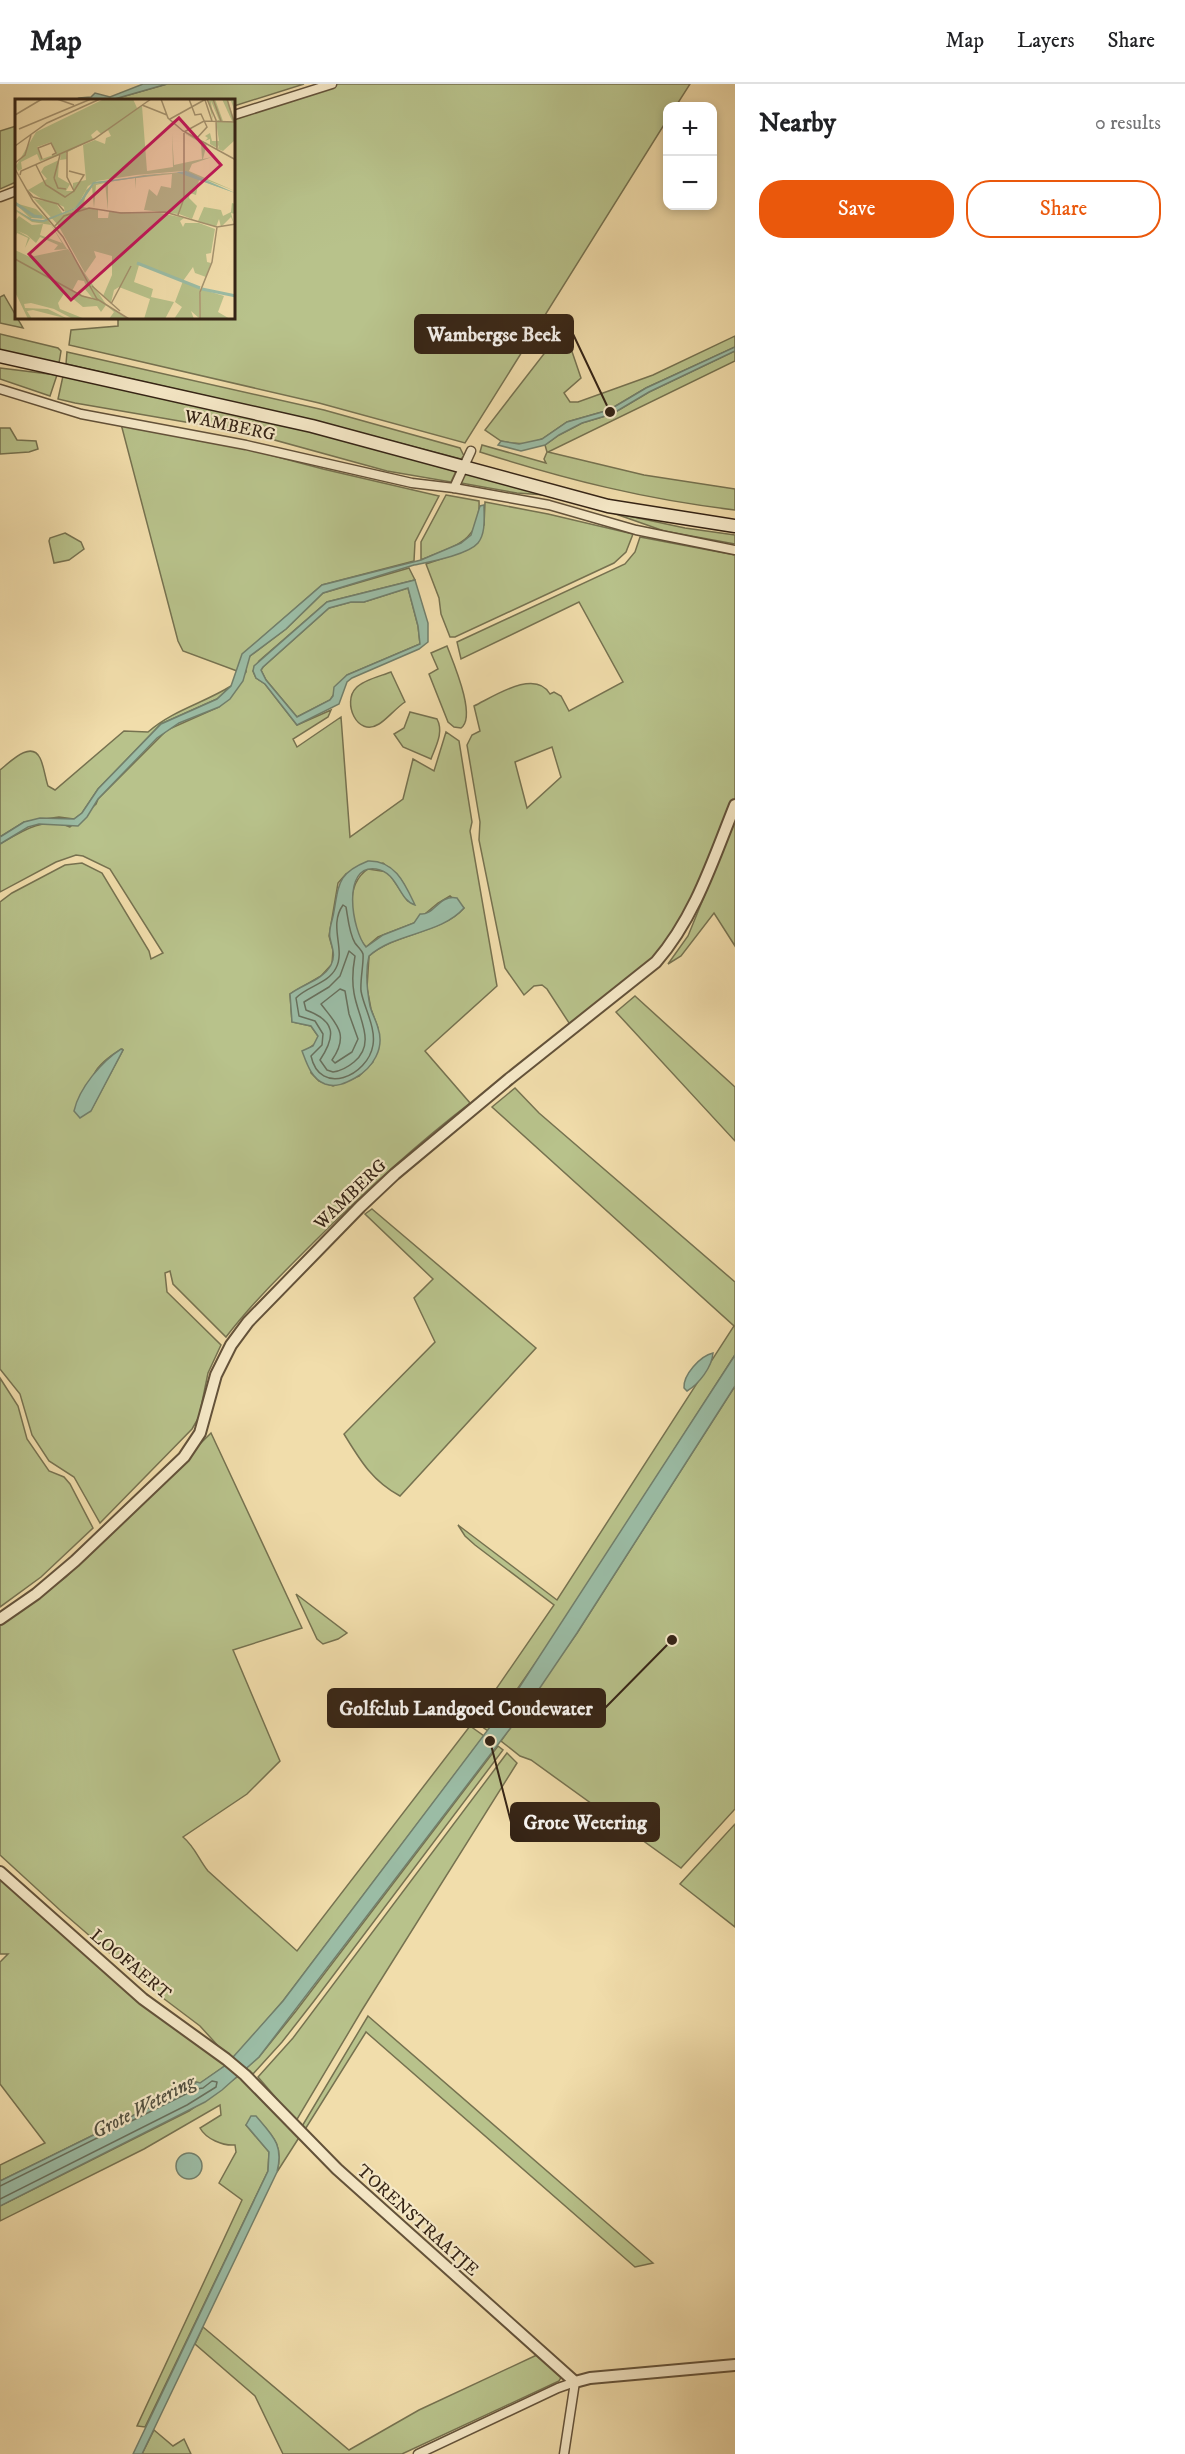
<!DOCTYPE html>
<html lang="en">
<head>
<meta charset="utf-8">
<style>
  body { margin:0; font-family:"IM FELL DW Pica",serif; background:#f2f2f2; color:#202124 }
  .controls { position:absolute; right:18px; top:18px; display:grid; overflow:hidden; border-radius:12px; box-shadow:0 3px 9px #0003 }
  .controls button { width:54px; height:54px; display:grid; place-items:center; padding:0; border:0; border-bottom:2px solid #e0e0e0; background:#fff; color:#202124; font:30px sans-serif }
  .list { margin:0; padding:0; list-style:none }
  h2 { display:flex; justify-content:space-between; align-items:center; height:78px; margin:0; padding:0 24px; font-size:26px }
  h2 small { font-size:20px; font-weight:400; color:#757577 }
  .actions { display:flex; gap:12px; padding:18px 24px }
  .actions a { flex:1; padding:14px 0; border:2px solid #ea580c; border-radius:24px; text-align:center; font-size:21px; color:#ea580c }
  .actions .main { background:#ea580c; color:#fff }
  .map { position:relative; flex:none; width:735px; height:2370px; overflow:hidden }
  header { display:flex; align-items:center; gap:36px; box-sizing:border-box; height:84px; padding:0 30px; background:#fff; border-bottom:2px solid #e0e0e0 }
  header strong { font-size:28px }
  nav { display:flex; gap:33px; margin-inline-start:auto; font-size:21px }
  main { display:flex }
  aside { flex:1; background:#fff }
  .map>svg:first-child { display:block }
  .green { fill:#b8c28b; stroke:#767250; stroke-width:1.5; fill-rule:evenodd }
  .water { fill:#9bbca5; stroke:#727f6b; stroke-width:1.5; fill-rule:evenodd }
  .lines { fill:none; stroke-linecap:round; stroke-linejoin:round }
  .shore { stroke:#68705d; stroke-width:1.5 }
  .minor-casing { stroke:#63523a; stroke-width:11 }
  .tertiary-casing { stroke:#63523a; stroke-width:14 }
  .secondary-casing { stroke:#342315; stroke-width:15 }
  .minor { stroke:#f6e9c8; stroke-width:8 }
  .tertiary { stroke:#f6e9c8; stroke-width:10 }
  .secondary { stroke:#f6e9c8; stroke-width:12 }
  .labels { text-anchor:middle; stroke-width:4.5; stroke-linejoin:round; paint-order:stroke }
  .street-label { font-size:18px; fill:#342315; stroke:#f6e9c8 }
  .water-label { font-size:20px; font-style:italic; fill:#535140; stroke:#f6e9c8 }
  .inset-river { fill:none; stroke:#9bbca5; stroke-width:3 }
  .inset-road { fill:none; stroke:#a5936f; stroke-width:1.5 }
  .view { fill:#c2185b; fill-opacity:0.15; stroke:#c2185b; stroke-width:3 }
  .inset-edge { fill:none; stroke:#342315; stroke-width:3 }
  .leader { fill:none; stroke:#342315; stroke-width:2 }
  .callout-dot { fill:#342315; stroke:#f6e9c8; stroke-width:2 }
  .callout { fill:#342315; stroke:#342315; stroke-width:2 }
  .callout-label { font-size:20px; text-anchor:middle; font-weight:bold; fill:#fff }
</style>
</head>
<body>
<header>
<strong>Map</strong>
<nav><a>Map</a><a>Layers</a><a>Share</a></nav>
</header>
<main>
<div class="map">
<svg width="735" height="2370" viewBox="0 0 735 2370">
  <rect width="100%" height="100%" fill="#f1ddab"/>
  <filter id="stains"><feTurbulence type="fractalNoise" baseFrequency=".00333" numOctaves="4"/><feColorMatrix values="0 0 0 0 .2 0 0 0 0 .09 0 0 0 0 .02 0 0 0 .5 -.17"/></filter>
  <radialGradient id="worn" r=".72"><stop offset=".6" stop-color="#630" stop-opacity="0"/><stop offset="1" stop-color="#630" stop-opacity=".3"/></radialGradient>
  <g class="green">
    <path d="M167 0H304L234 22V16H111Z"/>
    <path d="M336 0H690L676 22H668L667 36 465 359 319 319 69 261 71 246 118 242V234H234V33Z"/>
    <path d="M16 42V98L0 105V47Z"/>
    <path d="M4 211 23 244 0 239V213Z"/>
    <path d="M564 244 581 294 564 309 570 318H578L653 291 735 252V263L646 304 609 326 567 338 542 355 528 360 511 359 501 357 485 346Z"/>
    <path d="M0 250 58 264 61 267 59 279 0 267Z"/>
    <path d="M735 267V277L548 368 644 391 735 405V426C644 415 568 396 480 368L482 361 546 379 544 375 547 368 545 361 559 351 582 339 612 330 649 308Z"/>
    <path d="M67 268 324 326 460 364 464 372 461 375 307 335 66 280Z"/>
    <path d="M0 284 57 291 50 312 0 295Z"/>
    <path d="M63 292 321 348 456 387 451 398 387 387 249 349 75 319 58 315Z"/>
    <path d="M121 340 236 362 323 385 439 412 415 458 414 477 322 501 243 570 237 587 183 567 178 557Z"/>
    <path d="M0 344H10L17 356 36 357 38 365 29 368 0 370Z"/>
    <path d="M465 389 545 411 517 409 461 399Z"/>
    <path d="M446 411 479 417C481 459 453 462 421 476V458Z"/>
    <path d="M485 418 548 430 633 450 626 468 614 479 455 553H450L441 530 439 514 426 480 467 466 484 441Z"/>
    <path d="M610 428 685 444 735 451V460L664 447Z"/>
    <path d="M65 449 81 458 84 465 69 476 54 479 49 457 50 454Z"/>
    <path d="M640 453 735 471V715L684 836 659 871 571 942 547 905 542 901 534 902 524 911 505 884 479 756 480 738 467 661 472 651 480 647 474 622C493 613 535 584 550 610L554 608 561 612 569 627 623 598 579 518 461 575 457 558 625 480 635 468ZM552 663 561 693 527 724 515 678Z"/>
    <path d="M409 484 415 496 327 518 259 577 253 587 256 594 265 600 297 641 331 626 328 633 293 655 297 663 341 633 350 753 403 715 413 675 434 687 446 648 459 657 472 738 470 747 497 902 425 967 470 1019C414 1062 363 1109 313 1159 283 1189 252 1219 226 1253L173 1200 170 1187 165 1189 167 1208 221 1261 208 1289 199 1333 192 1345 100 1439 74 1393 49 1377 32 1351 20 1310 0 1285V818L12 809 65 781 82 779 102 789 149 867 151 875 163 869 110 785 83 772 76 771 56 778 0 808V760C22 747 44 732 70 743L96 720 98 715 167 646 219 623 246 588V578L250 572 286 545 323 509ZM383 779C396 790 408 798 407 816L388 788 368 785C344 801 349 844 366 863L378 853 414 839 438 819 450 812 464 824C442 849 395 849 369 872L367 904 371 925 378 944 373 978 359 992 333 1002 319 997 311 989 308 965 317 958 318 952 311 942 292 938 290 910 321 892 332 880 333 866 329 852 338 799 346 790ZM122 965 123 966 91 1026C89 994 91 983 122 965Z"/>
    <path d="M408 504 418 542 420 560 347 591 330 616 297 633 266 596 261 586 263 583 329 524 351 518H364Z"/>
    <path d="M447 562C453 578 477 633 461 644L454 643 448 638 429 590 438 585 431 569Z"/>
    <path d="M391 588 405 618C396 624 386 636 379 640 357 654 342 618 356 604 363 596 381 592 391 588Z"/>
    <path d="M231 602 217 615 161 640 98 705 82 729 74 735 59 733 24 738 0 753V686C10 678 31 656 40 674 44 682 45 693 48 702L55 706 124 647 148 648C173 626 204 619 231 602Z"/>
    <path d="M410 628 437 635C444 648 436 662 431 675L403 663 394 650 404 644Z"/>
    <path d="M735 737V862L714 829 681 872 668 880 688 852Z"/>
    <path d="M635 912 735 1003V1057L616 928Z"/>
    <path d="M515 1004 539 1029 735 1198V1271L555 1551 488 1647 474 1637 554 1521 475 1461 465 1452 458 1441 557 1516 734 1242 492 1023Z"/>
    <path d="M372 1125 536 1264 400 1412C372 1397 360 1376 344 1350L435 1258 414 1214 433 1195 365 1130Z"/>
    <path d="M0 1294 18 1322 27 1355 49 1387 64 1393 70 1400 93 1444 41 1493 0 1523Z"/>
    <path d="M735 1302V1725L681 1784 531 1676 520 1672 501 1657 577 1549Z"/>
    <path d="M211 1349 302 1544 233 1566 280 1677 247 1710 183 1753C195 1763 199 1776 208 1787L297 1867 470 1642 484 1652 283 1917 234 1974 220 1964 200 1942 151 1905 61 1827 0 1771V1541L26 1524 66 1493Z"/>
    <path d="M296 1510 347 1549 338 1555 323 1560 317 1555Z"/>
    <path d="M498 1662 503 1666 314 1917 282 1958 253 1990 246 1984 259 1973 296 1927Z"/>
    <path d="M507 1669 517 1679 362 1926 296 2037 258 1993 293 1954Z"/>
    <path d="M735 1740V1843L680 1800Z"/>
    <path d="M0 1795 226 1981 199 2000 196 1998 183 2007 0 2097V2081L45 2059 0 2000V1878L8 1870H0Z"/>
    <path d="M368 1932 653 2179 635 2183 366 1948 304 2047 301 2044Z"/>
    <path d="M240 1991 300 2052 277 2088C284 2061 273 2052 256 2033L246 2041 269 2068 268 2087 145 2343 137 2342 242 2116 219 2099 236 2068 235 2061C223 2062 206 2055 200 2044L221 2031 220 2021 144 2065 0 2137V2122L189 2027Z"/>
    <path d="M203 2243 349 2366 419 2326 539 2270 562 2292 559 2297 402 2370H283L255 2312 195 2260Z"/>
    <path d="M154 2346 173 2362 184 2355 191 2370H142Z"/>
  </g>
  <g class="water">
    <path d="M143 0H167L111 16H75L79 14 91 13 95 9 110 13Z"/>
    <path d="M735 263V267L649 308 612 330 582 339 559 351 545 361 521 367 498 361 501 357 519 360 542 355 567 338 609 326 646 304Z"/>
    <path d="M484 421C484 433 486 449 478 459 468 471 428 478 414 481L323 509 286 545 250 572 243 597 230 615 219 623 179 639 157 654 98 715 87 733 78 742 39 740 28 743 0 760V753L24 738 40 734 74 735 82 729 98 705 161 640 217 615 231 602 242 570 322 501 421 476 461 459 471 451 480 422Z"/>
    <path d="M415 496 428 539V558L419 565 352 594 347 598 339 620 297 641 265 600 256 594 253 587 254 582 327 518ZM408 504 418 542 420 560 347 591 334 603 333 612 330 616 297 633 266 596 261 586 263 583 329 524 351 518H364Z"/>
    <path d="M368 777C395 776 405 800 415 821 399 817 398 788 376 785 341 780 352 847 366 863L383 851 414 839 420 830C434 832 439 810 457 814L464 824C440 851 396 848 369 872 365 888 367 906 370 922 372 930 376 936 378 944 385 964 373 984 355 994 346 999 336 1004 325 1000 311 994 307 980 302 967L313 962 318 952 311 942 292 938 290 910C303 900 323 896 331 881 336 871 332 864 330 854 328 845 333 836 334 827 339 799 338 789 368 777Z"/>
    <path d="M121 965 123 966 91 1027 80 1034 74 1027C79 1004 102 977 121 965Z"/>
    <path d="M713 1269C712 1283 699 1300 687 1307L684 1304C683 1291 700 1272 713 1269Z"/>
    <path d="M735 1271V1302L577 1549 529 1620 259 1973 222 2006 205 2018 0 2122V2097L183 2007 197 1998 200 1999 226 1981 283 1917 515 1610Z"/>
    <path d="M251 2032H256C273 2052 284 2061 277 2088L142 2370H133L268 2087 269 2068 246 2041Z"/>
    <circle cx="189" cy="2082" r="13"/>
  </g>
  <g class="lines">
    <g class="shore">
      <path d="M343 821 346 823C348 834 349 849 355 859 357 862 362 866 363 870 364 878 360 896 361 907 364 924 376 943 373 961 368 992 320 1013 311 972L322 961 323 950 315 937 299 932 296 914C307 902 328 900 336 884 346 865 328 842 343 821Z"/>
      <path d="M349 867 355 872C353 883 352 898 354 909 358 934 377 959 354 978 348 983 341 987 333 988L327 986 320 976C336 952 336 937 306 926L304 918 329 903 340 892Z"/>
      <path d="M340 905 345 907 349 930 358 955 352 968 335 979 332 976C350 950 336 940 321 920Z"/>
      <path d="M0 2102 196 2005 203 2004 212 1997 217 1998 216 2003 187 2021 0 2115"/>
    </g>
    <defs>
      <g id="minor">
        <path d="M234 31 332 0"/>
        <path d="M0 113 16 107"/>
        <path d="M0 305 81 330 246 361 412 399 454 404 549 421 636 446 735 466"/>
        <path d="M454 404 471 367"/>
        <path d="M418 2370 558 2304 575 2298 564 2370"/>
      </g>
      <g id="tertiary">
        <path d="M0 1535 36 1510 75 1477 184 1373 200 1349 216 1291 231 1261 248 1238 360 1123 395 1090 509 995 656 878C695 833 713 776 735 721"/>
        <path d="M0 1788 143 1915 226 1975 245 1991 337 2085 575 2298 590 2294 735 2281"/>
      </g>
      <path id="secondary" d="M0 272 312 342 608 422 735 442"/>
    </defs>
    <use href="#minor" class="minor-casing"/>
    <use href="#tertiary" class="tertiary-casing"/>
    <use href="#secondary" class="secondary-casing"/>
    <use href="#minor" class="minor"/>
    <use href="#tertiary" class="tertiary"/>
    <use href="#secondary" class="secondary"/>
  </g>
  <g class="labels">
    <g class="street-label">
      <text transform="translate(230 341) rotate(12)" y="6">WAMBERG</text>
      <text transform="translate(350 1110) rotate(-44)" y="6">WAMBERG</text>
      <text transform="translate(131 1880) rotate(40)" y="6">LOOFAERT</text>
      <text transform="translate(418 2136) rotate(42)" y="6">TORENSTRAATJE</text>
    </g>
    <g class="water-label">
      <text transform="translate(143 2022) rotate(-28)" y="7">Grote Wetering</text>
    </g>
  </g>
  <g transform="translate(15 15)">
    <rect width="220" height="220" fill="#f1ddab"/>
    <path d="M89 0H118L122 9 127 7 132 72 158 68 157 35 159 66 187 60 186 44 169 34 192 44 188 60 197 58 177 65 174 72 220 92 168 72 121 76 82 82 73 87 62 108 50 114 49 108 41 104 48 115 37 119 63 109 71 91 79 85 129 76 169 73 220 94 184 81 181 96 175 94 174 99 182 107 177 120 164 115 168 100 163 115 129 111 134 90 142 97 146 87 156 89 157 75 121 79V90L120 79 93 83V111L90 84 81 86 79 109 77 88 71 95 68 108 83 111V119H93L94 113H141L169 119 165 122 168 128 170 124H184L200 130 196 154 191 155 192 163 196 164 191 178 180 174 178 168 168 182 185 189 184 219 176 212 179 220H159L167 208 160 203 168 182 124 166 119 183 138 190 136 198 159 203 150 220H129L135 200 104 188 99 191 96 204 88 197 97 176V157L79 152 81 158 70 174 43 126 19 100 30 102 13 91 32 80 26 73 29 68 44 61 43 78 55 85 51 92H58V84L71 81 68 46 80 41 90 45 91 39 96 37 93 31 86 35 82 31 76 36 78 40 51 54 52 60 45 61 46 56 25 62 22 55 6 63 7 70 3 72 1 67 21 33ZM36 43 41 55 27 60 22 48ZM200 0 208 22H217L207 0H220V13L216 2H213L220 23V41L208 52 203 50 204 46 202 49 195 45V40L190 42 193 39 190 37 195 34 197 42H204L201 22 204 21 196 2 198 21 193 2ZM0 104 21 110 32 120 15 119ZM217 104 220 105V115L216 114 219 125 216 118 206 128 204 120 201 128 183 122 189 108 206 111 208 117 216 113ZM0 110 19 122 33 121 52 150 39 151 43 146 25 138 21 144 12 136 3 132 15 139 10 149 13 139 2 134 0 139V122L4 117 17 126 28 125 25 136 47 144 36 126 17 123 2 113 0 119ZM0 151 15 158 53 150 91 205 113 220H94L99 213 91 206 81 220 86 213 82 207 68 208 50 193 43 204 45 210 70 220H58L39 210 16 204 9 205 10 209 33 210 53 220 18 211 12 212 17 220H13L0 193ZM63 181 69 182 72 189 70 186 69 189 79 201 57 192ZM186 190 209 197 203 213 215 220H185Z" fill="#b8c28b" fill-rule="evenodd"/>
    <path d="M171 72 220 94 161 73 79 85 63 109 29 123 17 122 0 110 17 120 28 121 60 109 78 83Z" fill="#9bbca5"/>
    <path class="inset-river" d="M0 104 19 117 27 118M122 164 185 189M187 190 221 197"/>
    <path class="inset-road" d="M42 0 59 6M146 0 153 19 168 32 221 61M174 0 180 16 186 15 192 28 182 39M192 0 201 21 202 50M198 0 206 22M190 1 197 22M127 6 152 16M0 16 27 0M155 20 191 0M4 30 76 0M169 33 189 22 219 23 212 0M0 47 32 24 85 0M52 52V78L59 92 69 76 54 72M27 60 23 49 36 44 41 54 37 56M0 64 10 56 16 36M21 66 31 86 50 98 59 92M0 70 18 102 48 138 82 200 114 220M5 76 6 72 79 40 136 0M39 79 45 56M39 79 43 89 51 90M12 91 18 98 43 105 49 112M163 116 169 99V34M40 127 49 117 74 109 106 114 150 113 202 128 221 125M0 160 67 197 83 201M77 187 105 212M96 205 116 167M185 220V193L197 163 202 128"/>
    <path class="view" d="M164 19 206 66 56 201 14 155Z"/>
    <rect width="220" height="220" class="inset-edge"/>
  </g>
  <path class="leader" d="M610 328L573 250M672 1556L605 1624M490 1657L511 1738"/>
  <g class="callout-dot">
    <circle cx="610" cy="328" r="6"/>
    <circle cx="672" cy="1556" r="6"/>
    <circle cx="490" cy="1657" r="6"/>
  </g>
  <g class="callout">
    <rect x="415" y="231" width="158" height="38" rx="6"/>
    <rect x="328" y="1605" width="277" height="38" rx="6"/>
    <rect x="511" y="1719" width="148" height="38" rx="6"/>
  </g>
  <g class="callout-label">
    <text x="494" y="257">Wambergse Beek</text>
    <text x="466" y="1631">Golfclub Landgoed Coudewater</text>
    <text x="585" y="1745">Grote Wetering</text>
  </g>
  <rect width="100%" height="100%" filter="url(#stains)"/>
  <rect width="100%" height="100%" fill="url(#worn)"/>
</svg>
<div class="controls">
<button>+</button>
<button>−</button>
</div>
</div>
<aside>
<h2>Nearby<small>0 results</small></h2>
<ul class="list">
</ul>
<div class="actions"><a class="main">Save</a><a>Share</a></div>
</aside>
</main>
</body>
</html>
